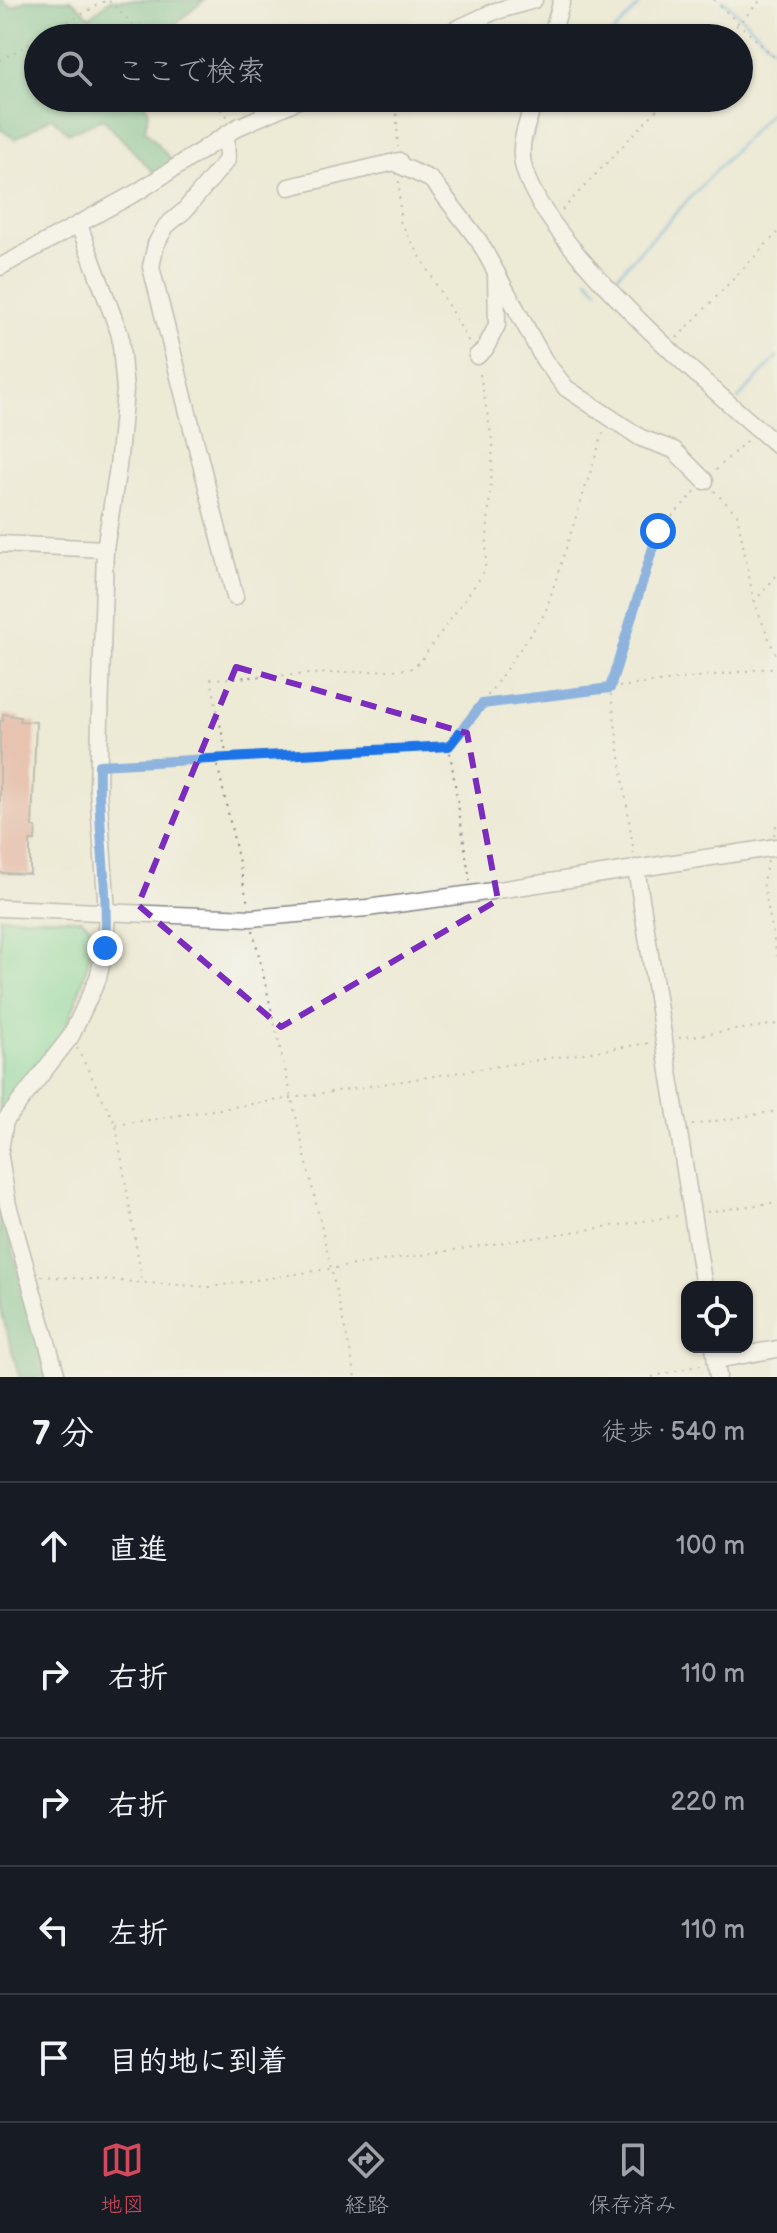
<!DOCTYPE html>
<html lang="ja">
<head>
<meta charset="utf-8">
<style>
  body { margin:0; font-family:"Balsamiq Sans","Klee One",sans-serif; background:#20242c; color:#f1f3f6 }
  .controls { position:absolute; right:24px; bottom:24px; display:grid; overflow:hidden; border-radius:16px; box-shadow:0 2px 6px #0004 }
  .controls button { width:72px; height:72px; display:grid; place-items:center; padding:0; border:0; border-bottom:2px solid #363941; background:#171b24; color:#f1f3f6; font:40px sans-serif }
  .stop { position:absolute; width:24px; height:24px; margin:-18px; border:6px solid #1a73e8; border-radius:50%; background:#fff }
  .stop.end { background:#1a73e8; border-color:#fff; box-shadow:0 2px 8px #0008 }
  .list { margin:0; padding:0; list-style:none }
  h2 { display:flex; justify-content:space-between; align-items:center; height:104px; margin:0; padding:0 32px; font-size:34px }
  h2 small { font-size:26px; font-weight:400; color:#9ea1a6 }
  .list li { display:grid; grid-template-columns:52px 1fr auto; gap:24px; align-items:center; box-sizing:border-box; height:128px; padding:0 32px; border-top:2px solid #363941 }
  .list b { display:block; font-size:30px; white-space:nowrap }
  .list em { font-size:26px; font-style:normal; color:#9ea1a6 }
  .icon { flex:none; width:44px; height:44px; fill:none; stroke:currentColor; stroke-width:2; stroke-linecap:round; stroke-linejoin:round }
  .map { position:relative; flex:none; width:777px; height:1377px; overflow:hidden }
  .search { position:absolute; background:#171b24; box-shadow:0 2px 6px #0004; left:24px; right:24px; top:24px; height:88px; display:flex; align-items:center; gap:20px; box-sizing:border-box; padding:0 28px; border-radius:44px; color:#9ea1a6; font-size:30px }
  .sheet { height:744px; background:#171b24 }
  nav { display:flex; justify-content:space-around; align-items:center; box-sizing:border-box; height:112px; border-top:2px solid #363941; background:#171b24; font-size:22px; color:#9ea1a6 }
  nav a { display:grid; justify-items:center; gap:4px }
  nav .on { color:#d1495b }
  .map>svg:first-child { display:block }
  .green { fill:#82da9f; stroke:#527e6d; stroke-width:2 }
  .forest { fill:#69ba86; stroke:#466e60; stroke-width:2 }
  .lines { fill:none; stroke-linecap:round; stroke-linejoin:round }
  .stream { stroke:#5ea9d6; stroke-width:3 }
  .building { fill:#e09483 }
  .minor-casing { stroke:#888688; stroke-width:19 }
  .path { stroke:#888688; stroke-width:2; stroke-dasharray:2 6; stroke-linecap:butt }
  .minor { stroke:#fff; stroke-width:16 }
  .route { stroke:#1a73e8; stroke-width:10 }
  .marked { fill:none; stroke:#7b2cbf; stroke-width:6; stroke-dasharray:16 10; stroke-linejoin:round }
</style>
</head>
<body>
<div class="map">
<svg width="777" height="1377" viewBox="0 0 777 1377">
  <rect width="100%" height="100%" fill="#f6f6f2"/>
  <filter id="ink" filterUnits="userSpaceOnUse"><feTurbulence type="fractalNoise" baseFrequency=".0125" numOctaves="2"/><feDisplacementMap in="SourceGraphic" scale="16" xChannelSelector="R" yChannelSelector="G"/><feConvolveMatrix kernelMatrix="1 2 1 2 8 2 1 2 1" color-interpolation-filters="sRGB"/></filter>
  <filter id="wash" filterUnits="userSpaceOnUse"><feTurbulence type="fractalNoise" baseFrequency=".006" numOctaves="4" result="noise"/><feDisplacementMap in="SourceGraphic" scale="32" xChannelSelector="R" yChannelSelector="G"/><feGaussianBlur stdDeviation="1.8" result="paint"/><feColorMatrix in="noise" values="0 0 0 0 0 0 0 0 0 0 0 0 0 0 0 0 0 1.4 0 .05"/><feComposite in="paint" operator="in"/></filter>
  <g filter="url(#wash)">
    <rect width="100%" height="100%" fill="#edead6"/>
    <path class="green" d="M0 917 82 919 95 932C86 973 70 1033 43 1065 30 1081 14 1095 0 1110Z"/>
    <g class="forest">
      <path d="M0 0 13 7 27 0H72L90 17 110 0H204L163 35 142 22 122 38H38V98H92L98 107 116 98H140L149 111 145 130 173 162 154 173 103 119 68 133 52 117 15 139 0 129Z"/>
      <path d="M0 1210 3 1216 50 1377H19L0 1307Z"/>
    </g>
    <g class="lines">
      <g class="stream">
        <path d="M723 0 777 51"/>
        <path d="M608 38 644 0"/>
        <path d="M531 141 537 121 551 98"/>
        <path d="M588 279 598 290"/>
        <path d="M612 281 777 105"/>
        <path d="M738 399 777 357"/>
      </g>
    </g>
    <g id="blocks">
      <path class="building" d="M3 714 20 717V721L36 722 32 827H36L35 841H30V874L0 873V721H3Z"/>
    </g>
  </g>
  <g filter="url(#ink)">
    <use href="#blocks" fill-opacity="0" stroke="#888688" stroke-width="2"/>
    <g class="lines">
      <defs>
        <g id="minor">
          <path d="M437 38 493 12 534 0"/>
          <path d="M551 38 562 0"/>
          <path d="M535 98C530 116 520 138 522 157 528 233 717 394 777 445"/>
          <path d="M226 136 227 160 184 211 166 226 156 244 151 267 235 597"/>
          <path d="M399 165 430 179 436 185 479 241 496 272 497 325 485 349 477 356"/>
          <path d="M289 187 399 161"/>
          <path d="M0 267 139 191 238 127 303 98"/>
          <path d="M496 272 544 360 566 388 641 438 674 450 705 481"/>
          <path d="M0 544 105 549"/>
          <path d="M636 868 704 1287"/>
          <path d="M0 908 251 918 367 908 472 894 777 847"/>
          <path d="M0 1150 5 1121 71 1036 98 978 105 948 107 911 98 789 105 549 118 467 125 390 120 335 79 225"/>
          <path d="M0 1157 8 1205 57 1377"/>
          <path d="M714 1347 718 1377"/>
          <path d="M716 1360 777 1349"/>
        </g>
      </defs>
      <use href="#minor" class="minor-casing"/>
      <g class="path">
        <path d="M714 0 777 60"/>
        <path d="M109 1 147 38"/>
        <path d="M40 38 107 0"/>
        <path d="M725 38 761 0"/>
        <path d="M0 60 38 39"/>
        <path d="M209 98 228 117"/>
        <path d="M396 98 398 147"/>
        <path d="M399 181 400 221 470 344"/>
        <path d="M562 210 668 98"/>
        <path d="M677 338 777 233"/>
        <path d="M716 470 749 438"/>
        <path d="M714 491 737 514 754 602 777 658"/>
        <path d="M754 602 777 575"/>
        <path d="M484 704 777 667"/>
        <path d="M216 758 248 904"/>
        <path d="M227 758 211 679 410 669 420 662 480 578 485 570 493 445 479 369"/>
        <path d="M111 765 448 746"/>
        <path d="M774 835 777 821"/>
        <path d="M634 854 610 688 652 545 658 531 695 492"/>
        <path d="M768 861 763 881 777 956"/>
        <path d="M470 881 449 746 482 704 545 613 604 430"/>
        <path d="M253 930 356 1377"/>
        <path d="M679 1038 777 1024"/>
        <path d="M77 1048 116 1125 142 1281"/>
        <path d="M116 1125 649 1043"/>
        <path d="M692 1125 777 1111"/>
        <path d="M707 1212 777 1202"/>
        <path d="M41 1276 210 1287 677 1216"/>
        <path d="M652 1377 704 1364"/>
      </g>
      <use href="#minor" class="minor"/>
    </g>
  </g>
  <g class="lines" filter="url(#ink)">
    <path class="route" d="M105 948C109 887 97 827 99 765L449 746 482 704 610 688 658 531"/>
  </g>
  <path d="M0 0H777V1377H0ZM236 667 467 733 498 900 281 1027 138 905Z" fill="#edead6" fill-opacity=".55" fill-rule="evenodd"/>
  <path class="marked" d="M236 667 467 733 498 900 281 1027 138 905Z"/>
</svg>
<div class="controls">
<button><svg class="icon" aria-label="locate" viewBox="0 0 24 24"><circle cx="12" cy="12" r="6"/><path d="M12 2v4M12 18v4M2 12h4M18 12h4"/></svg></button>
</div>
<div class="stop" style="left:658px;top:531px"></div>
<div class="stop end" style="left:105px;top:948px"></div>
<div class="search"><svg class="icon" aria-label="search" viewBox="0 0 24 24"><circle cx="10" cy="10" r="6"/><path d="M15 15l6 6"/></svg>ここで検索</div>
</div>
<section class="sheet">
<h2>7 分<small>徒歩 · 540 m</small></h2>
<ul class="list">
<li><svg class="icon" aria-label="ahead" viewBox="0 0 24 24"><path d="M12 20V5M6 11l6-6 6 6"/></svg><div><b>直進</b></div><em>100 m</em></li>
<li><svg class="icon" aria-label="right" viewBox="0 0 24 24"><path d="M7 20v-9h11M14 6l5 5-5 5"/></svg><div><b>右折</b></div><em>110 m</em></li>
<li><svg class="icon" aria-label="right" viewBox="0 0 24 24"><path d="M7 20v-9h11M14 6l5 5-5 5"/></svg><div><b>右折</b></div><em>220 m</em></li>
<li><svg class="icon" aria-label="left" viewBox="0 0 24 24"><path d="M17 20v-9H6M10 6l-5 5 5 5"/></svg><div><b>左折</b></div><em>110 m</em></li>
<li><svg class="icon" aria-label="arrive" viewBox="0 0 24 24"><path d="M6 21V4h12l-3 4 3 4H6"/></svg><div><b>目的地に到着</b></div></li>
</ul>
</section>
<nav>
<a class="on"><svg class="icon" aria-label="map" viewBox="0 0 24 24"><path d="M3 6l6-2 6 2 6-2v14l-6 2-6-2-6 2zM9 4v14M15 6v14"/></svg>地図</a>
<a><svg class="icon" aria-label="directions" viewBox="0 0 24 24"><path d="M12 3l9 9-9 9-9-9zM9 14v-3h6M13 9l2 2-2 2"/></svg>経路</a>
<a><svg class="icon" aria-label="saved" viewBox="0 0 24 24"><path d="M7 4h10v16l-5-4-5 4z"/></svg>保存済み</a>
</nav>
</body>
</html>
